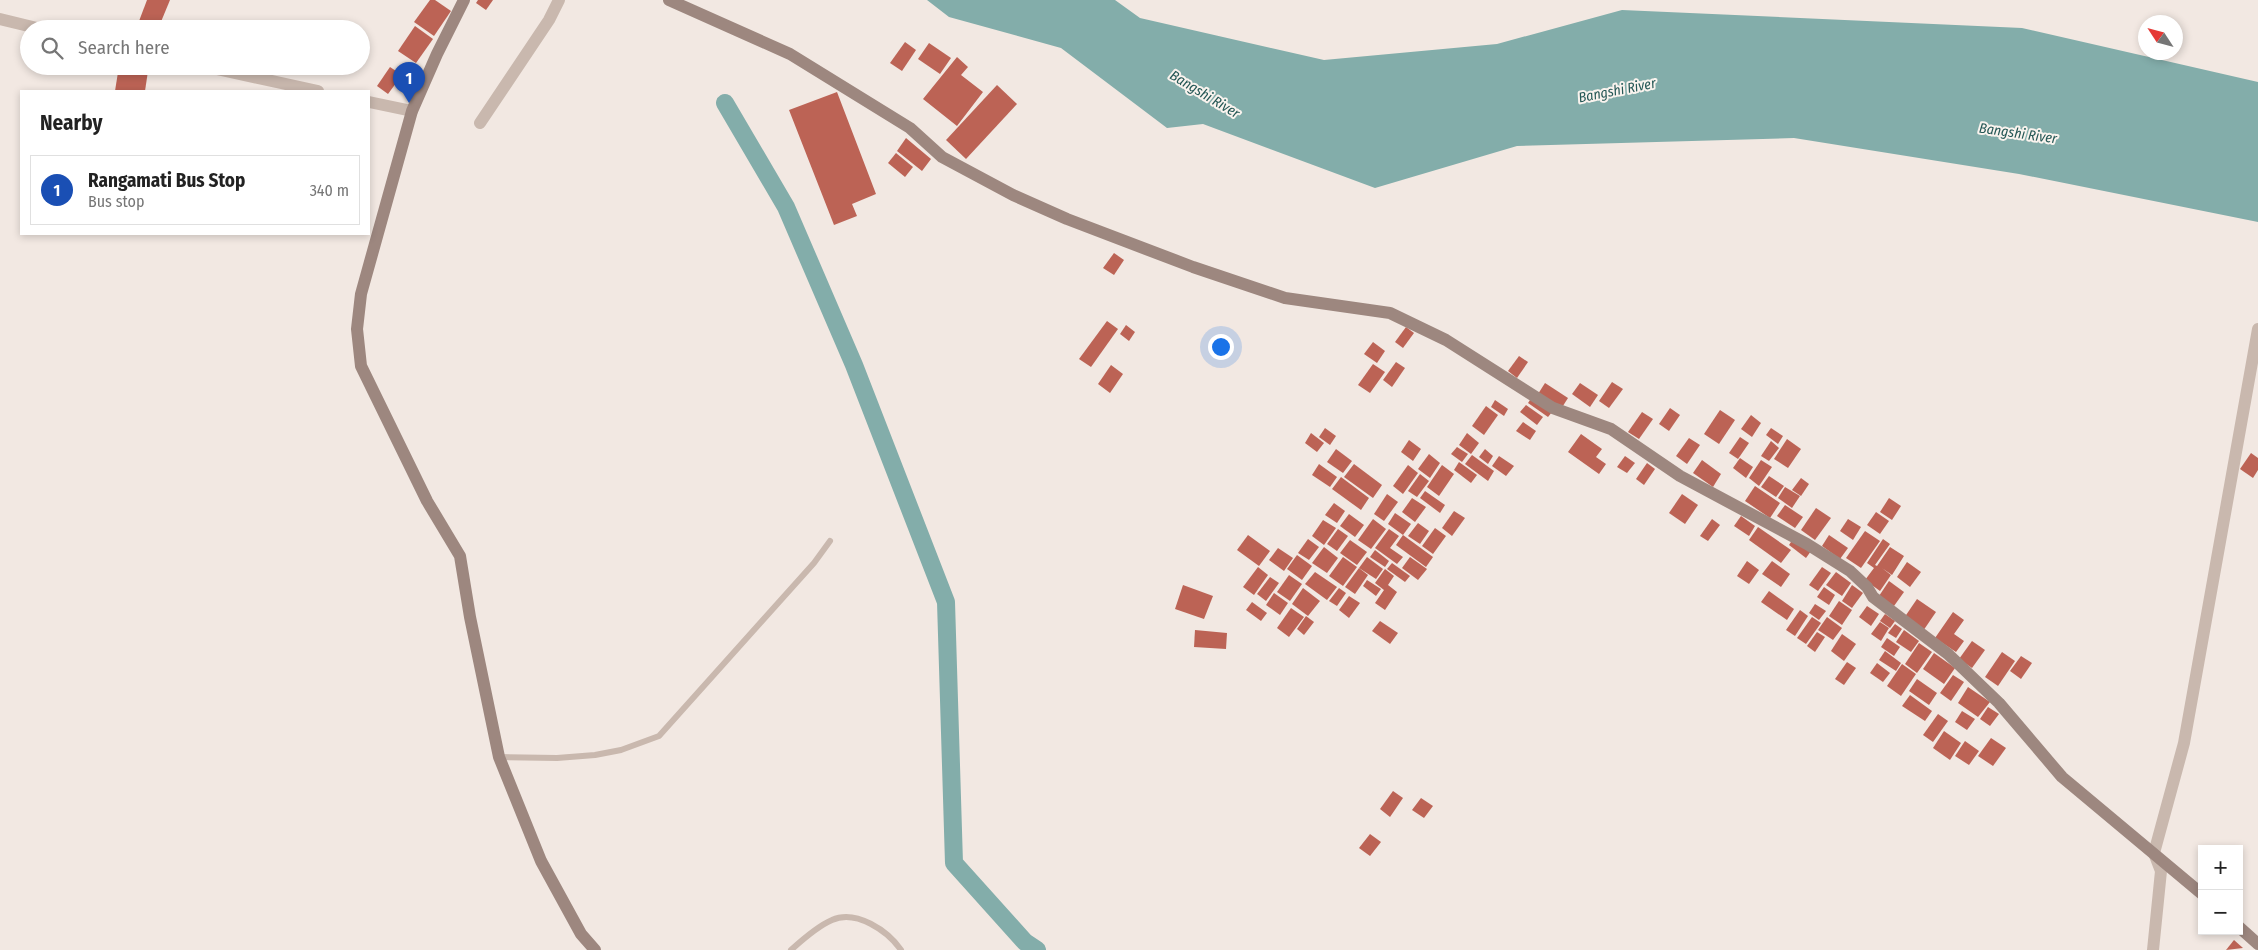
<!DOCTYPE html>
<html lang="en">
<head>
<meta charset="utf-8">
<style>
  body { margin:0; font-family:"Fira Sans Condensed",sans-serif; background:#f6f6f6; color:#222 }
  .controls { position:absolute; right:15px; bottom:15px; display:grid; overflow:hidden; border-radius:0px; box-shadow:0 2px 8px #0003 }
  .controls button { width:45px; height:45px; display:grid; place-items:center; padding:0; border:0; border-bottom:1px solid #e0e0e0; background:#fff; color:#222; font:25px sans-serif }
  .compass { position:absolute; left:2138px; top:15px; width:45px; height:45px; border-radius:50%; background:#fff; box-shadow:0 2px 8px #0003; rotate:306deg }
  .you { position:absolute; left:1220px; top:346px; width:18px; height:18px; margin:-12px; border:4px solid #fff; border-radius:50%; background:#1a73e8; box-shadow:0 0 0 8px #1a73e833 }
  .badge { display:grid; place-items:center; width:32px; height:32px; border-radius:50%; background:#245755; color:#fff; font-size:16px; font-weight:700 }
  .pin { position:absolute; translate:-50% -41px; filter:drop-shadow(0 1px 2px #0008) }
  .pin::after { content:''; position:absolute; top:26px; width:18px; height:15px; background:inherit; clip-path:polygon(0 0,100% 0,50% 100%) }
  .list { margin:0; padding:0; list-style:none }
  h2 { display:flex; justify-content:space-between; align-items:center; height:65px; margin:0; padding:0 20px; font-size:21px }
  h2 small { font-size:16px; font-weight:400; color:#767676 }
  .list li { display:grid; grid-template-columns:32px 1fr auto; gap:15px; align-items:center; box-sizing:border-box; height:70px; margin:0 10px 10px; padding:0 10px; border:1px solid #e0e0e0; border-radius:0px }
  .list b { display:block; font-size:19px; white-space:nowrap }
  .list p { margin:0; font-size:16px; white-space:nowrap; color:#767676 }
  .list em { font-size:16px; font-style:normal; color:#767676 }
  .icon { flex:none; width:28px; height:28px; fill:none; stroke:currentColor; stroke-width:2; stroke-linecap:round; stroke-linejoin:round }
  .map { position:relative; flex:none; width:2258px; height:950px; overflow:hidden }
  .search { position:absolute; background:#fff; box-shadow:0 2px 8px #0003; left:20px; top:20px; width:350px; height:55px; display:flex; align-items:center; gap:12px; box-sizing:border-box; padding:0 18px; border-radius:28px; color:#767676; font-size:19px }
  .panel { position:absolute; background:#fff; box-shadow:0 2px 8px #0003; left:20px; top:90px; width:350px; height:145px; border-radius:0px }
  .map>svg:first-child { display:block }
  .water { fill:#83adaa }
  .lines { fill:none; stroke-linecap:round; stroke-linejoin:round }
  .canal { stroke:#83adaa; stroke-width:18 }
  .building { fill:#bc6355 }
  .lane { stroke:#c9b8ae; stroke-width:6 }
  .street { stroke:#c9b8ae; stroke-width:12 }
  .secondary { stroke:#9d877f; stroke-width:12 }
  .labels { text-anchor:middle; stroke-width:4; stroke-linejoin:round; paint-order:stroke }
  .water-label { font-size:14px; font-style:italic; fill:#245755; stroke:#f9f3ee }
</style>
</head>
<body>
<div class="map">
<svg width="2258" height="950" viewBox="0 0 2258 950">
  <rect width="100%" height="100%" fill="#f2e8e2"/>
  <path class="water" d="M927 0H1115L1140 18 1324 60 1497 44 1622 10 2022 28 2258 82V222L2019 174 1794 138 1517 146 1375 188 1203 124 1167 128 1061 48 949 17Z"/>
  <g class="lines">
    <path class="canal" d="M725 103 786 207 854 365 946 602 954 863 1025 942 1037 950"/>
  </g>
  <g class="building">
    <path d="M147 0H170L158 29H136Z"/>
    <path d="M430 0H435L451 11 434 36 414 22Z"/>
    <path d="M478 0H493L486 10 476 3Z"/>
    <path d="M415 26 433 39 416 63 398 51Z"/>
    <path d="M905 42 916 50 902 71 890 63Z"/>
    <path d="M929 43 951 58 940 74 918 59Z"/>
    <path d="M957 57 968 67 961 75 983 92 957 126 923 99Z"/>
    <path d="M57 66H75L69 74Z"/>
    <path d="M119 66 148 71 145 91H115Z"/>
    <path d="M390 67 402 75 388 94 377 86Z"/>
    <path d="M997 85 1017 104 966 159 946 140Z"/>
    <path d="M837 92 876 194 852 204 857 216 834 225 789 110Z"/>
    <path d="M906 138 931 159 922 171 897 151Z"/>
    <path d="M896 153 913 167 905 177 888 163Z"/>
    <path d="M1114 253 1124 260 1114 275 1103 268Z"/>
    <path d="M1107 321 1118 329 1091 367 1079 359Z"/>
    <path d="M1126 325 1135 332 1129 341 1120 334Z"/>
    <path d="M1406 327 1414 333 1403 348 1395 342Z"/>
    <path d="M1373 342 1385 351 1377 363 1364 354Z"/>
    <path d="M1519 356 1528 362 1517 378 1508 371Z"/>
    <path d="M1396 362 1405 368 1392 387 1383 380Z"/>
    <path d="M1373 364 1385 372 1370 393 1358 385Z"/>
    <path d="M1111 365 1123 374 1110 393 1098 384Z"/>
    <path d="M1612 382 1623 389 1609 408 1599 401Z"/>
    <path d="M1545 383 1568 398 1561 409 1538 394Z"/>
    <path d="M1580 383 1598 395 1590 407 1572 394Z"/>
    <path d="M1532 397 1552 412 1548 417 1528 403Z"/>
    <path d="M1495 400 1508 409 1504 416 1491 407Z"/>
    <path d="M1526 405 1543 417 1537 425 1520 412Z"/>
    <path d="M1486 406 1498 415 1484 435 1472 426Z"/>
    <path d="M1670 408 1680 415 1669 431 1659 424Z"/>
    <path d="M1720 410 1735 420 1719 444 1704 434Z"/>
    <path d="M1642 412 1653 419 1639 439 1628 432Z"/>
    <path d="M1751 415 1761 423 1752 437 1741 429Z"/>
    <path d="M1523 422 1536 431 1530 440 1516 431Z"/>
    <path d="M1325 428 1336 436 1330 445 1319 437Z"/>
    <path d="M1771 428 1783 436 1778 444 1766 435Z"/>
    <path d="M1311 433 1324 443 1317 452 1305 443Z"/>
    <path d="M1467 433 1479 443 1471 454 1459 445Z"/>
    <path d="M1581 434 1602 449 1596 457 1606 464 1599 474 1568 452Z"/>
    <path d="M1740 437 1749 443 1738 459 1729 453Z"/>
    <path d="M1689 438 1700 445 1687 464 1676 456Z"/>
    <path d="M1787 439 1801 449 1788 468 1774 459Z"/>
    <path d="M1409 440 1421 449 1413 461 1401 452Z"/>
    <path d="M1771 441 1779 448 1769 461 1761 456Z"/>
    <path d="M1457 447 1468 454 1462 462 1451 454Z"/>
    <path d="M1336 449 1352 461 1343 473 1327 462Z"/>
    <path d="M1485 449 1493 456 1488 464 1479 457Z"/>
    <path d="M2251 453 2258 458V470L2253 478 2240 469Z"/>
    <path d="M1429 454 1440 463 1430 478 1418 469Z"/>
    <path d="M1472 455 1494 471 1488 481 1465 464Z"/>
    <path d="M1499 456 1514 466 1506 476 1492 466Z"/>
    <path d="M1625 456 1635 463 1627 473 1617 467Z"/>
    <path d="M1740 458 1753 467 1746 478 1733 468Z"/>
    <path d="M1702 460 1721 474 1713 487 1693 473Z"/>
    <path d="M1761 460 1772 467 1759 486 1749 478Z"/>
    <path d="M1459 462 1477 475 1471 483 1454 470Z"/>
    <path d="M1647 463 1655 469 1644 485 1636 479Z"/>
    <path d="M1319 464 1337 477 1330 487 1312 475Z"/>
    <path d="M1354 464 1382 485 1373 498 1344 477Z"/>
    <path d="M1408 465 1418 473 1403 494 1393 486Z"/>
    <path d="M1442 465 1454 474 1439 496 1427 487Z"/>
    <path d="M1420 474 1429 481 1417 497 1408 491Z"/>
    <path d="M1769 476 1784 486 1776 497 1761 487Z"/>
    <path d="M1341 477 1369 498 1361 510 1332 489Z"/>
    <path d="M1801 478 1809 484 1801 496 1792 490Z"/>
    <path d="M1755 486 1780 503 1770 518 1745 501Z"/>
    <path d="M1785 487 1800 496 1792 508 1778 498Z"/>
    <path d="M1425 491 1445 505 1440 513 1420 498Z"/>
    <path d="M1387 494 1398 502 1384 521 1374 514Z"/>
    <path d="M1682 494 1698 505 1685 524 1669 513Z"/>
    <path d="M1412 498 1426 507 1415 522 1402 512Z"/>
    <path d="M1889 498 1901 506 1892 520 1880 512Z"/>
    <path d="M1334 503 1345 511 1337 523 1325 515Z"/>
    <path d="M1785 505 1803 517 1795 528 1777 516Z"/>
    <path d="M1816 508 1831 518 1815 540 1801 530Z"/>
    <path d="M1454 511 1465 518 1452 536 1442 528Z"/>
    <path d="M1876 512 1889 521 1880 534 1867 525Z"/>
    <path d="M1395 513 1411 524 1403 535 1388 524Z"/>
    <path d="M1349 514 1364 525 1355 537 1340 526Z"/>
    <path d="M1741 516 1755 526 1749 536 1734 526Z"/>
    <path d="M1373 519 1386 529 1371 549 1358 540Z"/>
    <path d="M1712 519 1720 525 1708 541 1700 536Z"/>
    <path d="M1848 519 1861 527 1853 540 1840 531Z"/>
    <path d="M1323 520 1336 528 1324 545 1312 536Z"/>
    <path d="M1418 523 1429 531 1420 544 1408 536Z"/>
    <path d="M1758 527 1791 550 1781 563 1749 540Z"/>
    <path d="M1435 528 1446 536 1433 554 1422 546Z"/>
    <path d="M1338 529 1348 536 1337 551 1327 544Z"/>
    <path d="M1389 529 1399 536 1390 548 1403 557 1397 564 1375 548Z"/>
    <path d="M1865 531 1880 541 1861 568 1846 558Z"/>
    <path d="M1248 535 1270 551 1259 566 1237 550Z"/>
    <path d="M1403 535 1433 557 1426 567 1396 545Z"/>
    <path d="M1829 535 1848 548 1840 559 1822 546Z"/>
    <path d="M1308 539 1319 547 1309 560 1298 553Z"/>
    <path d="M1793 539 1811 551 1806 558 1789 545Z"/>
    <path d="M1883 539 1890 544 1875 565 1877 566 1890 547 1904 556 1892 575 1882 568 1891 575 1880 591 1865 580 1874 568 1867 563Z"/>
    <path d="M1350 540 1367 552 1357 565 1340 553Z"/>
    <path d="M1324 547 1338 558 1327 573 1312 563Z"/>
    <path d="M1278 548 1293 558 1284 571 1269 560Z"/>
    <path d="M1375 550 1389 561 1385 567 1370 557Z"/>
    <path d="M1297 555 1312 566 1302 580 1287 569Z"/>
    <path d="M1343 557 1357 567 1343 586 1329 576Z"/>
    <path d="M1367 557 1383 569 1376 579 1359 568Z"/>
    <path d="M1410 557 1427 569 1418 580 1402 568Z"/>
    <path d="M1747 561 1759 570 1749 584 1737 576Z"/>
    <path d="M1772 561 1790 574 1781 587 1762 574Z"/>
    <path d="M1907 562 1921 572 1910 587 1897 577Z"/>
    <path d="M1392 563 1410 576 1405 582 1387 569Z"/>
    <path d="M1258 567 1268 575 1254 595 1243 587Z"/>
    <path d="M1822 567 1831 573 1818 591 1809 585Z"/>
    <path d="M1359 568 1368 575 1355 594 1345 587Z"/>
    <path d="M1385 569 1394 576 1388 585 1397 592 1385 610 1375 603 1384 590 1375 583Z"/>
    <path d="M1315 572 1337 587 1327 600 1305 584Z"/>
    <path d="M1836 572 1851 583 1842 596 1826 585Z"/>
    <path d="M1289 575 1302 584 1290 601 1277 592Z"/>
    <path d="M1270 577 1279 583 1266 601 1257 594Z"/>
    <path d="M1367 580 1381 589 1376 596 1363 586Z"/>
    <path d="M1889 581 1904 592 1894 606 1879 596Z"/>
    <path d="M1183 585 1213 596 1204 619 1175 609Z"/>
    <path d="M1852 585 1863 593 1852 608 1842 601Z"/>
    <path d="M1824 587 1835 595 1829 605 1817 597Z"/>
    <path d="M1303 588 1320 601 1308 616 1292 604Z"/>
    <path d="M1339 588 1346 593 1337 606 1329 601Z"/>
    <path d="M1769 591 1794 609 1787 620 1761 602Z"/>
    <path d="M1274 593 1288 603 1280 615 1266 605Z"/>
    <path d="M1349 596 1360 603 1349 618 1339 610Z"/>
    <path d="M1917 599 1936 612 1923 631 1904 618Z"/>
    <path d="M1839 601 1852 610 1842 625 1829 616Z"/>
    <path d="M1252 602 1267 613 1261 621 1246 610Z"/>
    <path d="M1815 604 1826 611 1819 620 1809 613Z"/>
    <path d="M1867 606 1879 614 1871 626 1859 617Z"/>
    <path d="M1291 608 1304 617 1289 637 1277 628Z"/>
    <path d="M1800 610 1808 616 1795 636 1786 630Z"/>
    <path d="M1953 612 1964 620 1954 634 1964 641 1956 652 1935 638Z"/>
    <path d="M1885 614 1895 621 1890 628 1880 621Z"/>
    <path d="M1306 616 1314 622 1304 635 1297 629Z"/>
    <path d="M1812 617 1821 623 1806 644 1797 638Z"/>
    <path d="M1827 617 1842 628 1833 640 1818 630Z"/>
    <path d="M1380 621 1398 633 1390 644 1372 631Z"/>
    <path d="M1880 622 1889 628 1881 641 1871 634Z"/>
    <path d="M1895 624 1902 629 1896 638 1888 633Z"/>
    <path d="M1195 630 1227 633 1226 649 1194 647Z"/>
    <path d="M1904 630 1919 641 1911 652 1896 642Z"/>
    <path d="M1817 632 1825 637 1815 652 1807 646Z"/>
    <path d="M1842 634 1856 644 1844 661 1831 651Z"/>
    <path d="M1887 638 1900 647 1894 656 1881 647Z"/>
    <path d="M1972 641 1985 650 1972 668 1959 659Z"/>
    <path d="M1919 643 1932 652 1917 673 1905 664Z"/>
    <path d="M1885 651 1901 663 1896 671 1879 660Z"/>
    <path d="M2002 652 2015 661 1998 686 1985 677Z"/>
    <path d="M1934 653 1955 668 1944 684 1923 669Z"/>
    <path d="M2021 656 2032 663 2021 679 2010 671Z"/>
    <path d="M1847 662 1856 668 1844 685 1835 679Z"/>
    <path d="M1877 663 1890 673 1883 682 1870 673Z"/>
    <path d="M1902 664 1916 674 1901 696 1887 686Z"/>
    <path d="M1953 675 1964 682 1951 701 1940 693Z"/>
    <path d="M1917 679 1937 693 1929 705 1909 691Z"/>
    <path d="M1968 687 1990 702 1978 717 1958 703Z"/>
    <path d="M1910 695 1932 711 1925 721 1902 706Z"/>
    <path d="M1988 707 1999 714 1990 726 1980 719Z"/>
    <path d="M1962 711 1975 719 1967 730 1955 722Z"/>
    <path d="M1938 714 1948 721 1933 742 1923 735Z"/>
    <path d="M1944 731 1961 743 1950 760 1933 748Z"/>
    <path d="M1991 738 2006 748 1993 766 1978 756Z"/>
    <path d="M1965 741 1979 751 1969 765 1955 756Z"/>
    <path d="M1393 791 1403 798 1390 817 1380 809Z"/>
    <path d="M1421 798 1433 806 1424 818 1412 810Z"/>
    <path d="M1370 834 1381 842 1370 856 1359 848Z"/>
    <path d="M2234 940 2243 948 2226 950Z"/>
  </g>
  <g class="lines">
    <g class="lane">
      <path d="M499 757 557 758 595 755 621 750 659 736 814 563 830 541"/>
      <path d="M791 950C802 940 818 926 832 920 856 909 888 931 901 950"/>
    </g>
    <g class="street">
      <path d="M0 19 41 29"/>
      <path d="M203 66 318 91"/>
      <path d="M369 102 412 111"/>
      <path d="M480 123 549 20 559 0"/>
      <path d="M2153 950 2161 871 2154 853 2184 743 2258 329"/>
    </g>
    <g class="secondary">
      <path d="M464 0 437 54 412 111 361 294 357 329 361 366 427 501 460 556 470 617 499 757 541 861 581 934 595 950"/>
      <path d="M669 0 790 54 910 128 942 157 1013 195 1067 219 1193 267 1285 298 1390 313 1446 340 1553 408 1611 429 1680 476 1807 544 1850 571 1867 587 1873 597 1948 654 1999 703 2062 777 2202 894"/>
      <path d="M2239 927 2258 944"/>
    </g>
  </g>
  <g class="labels">
    <g class="water-label">
      <text transform="translate(1617 90) rotate(-11)" y="5">Bangshi River</text>
      <text transform="translate(1205 94) rotate(31)" y="5">Bangshi River</text>
      <text transform="translate(2018 133) rotate(8)" y="5">Bangshi River</text>
    </g>
  </g>
</svg>
<div class="controls">
<button>+</button>
<button>−</button>
</div>
<svg class="compass" viewBox="-18 -18 36 36"><path d="M0-13l5 13h-10z" fill="#e53935"/><path d="M0 13l5-13h-10z" fill="#767676"/></svg>
<div class="you"></div>
<div class="pin badge" style="left:409px;top:103px;background:#1a4fb4">1</div>
<div class="search"><svg class="icon" aria-label="search" viewBox="0 0 24 24"><circle cx="10" cy="10" r="6"/><path d="M15 15l6 6"/></svg>Search here</div>
<section class="panel">
<h2>Nearby<small></small></h2>
<ul class="list">
<li><span class="badge" style="background:#1a4fb4">1</span><div><b>Rangamati Bus Stop</b><p>Bus stop</p></div><em>340 m</em></li>
</ul>
</section>
</div>
</body>
</html>
